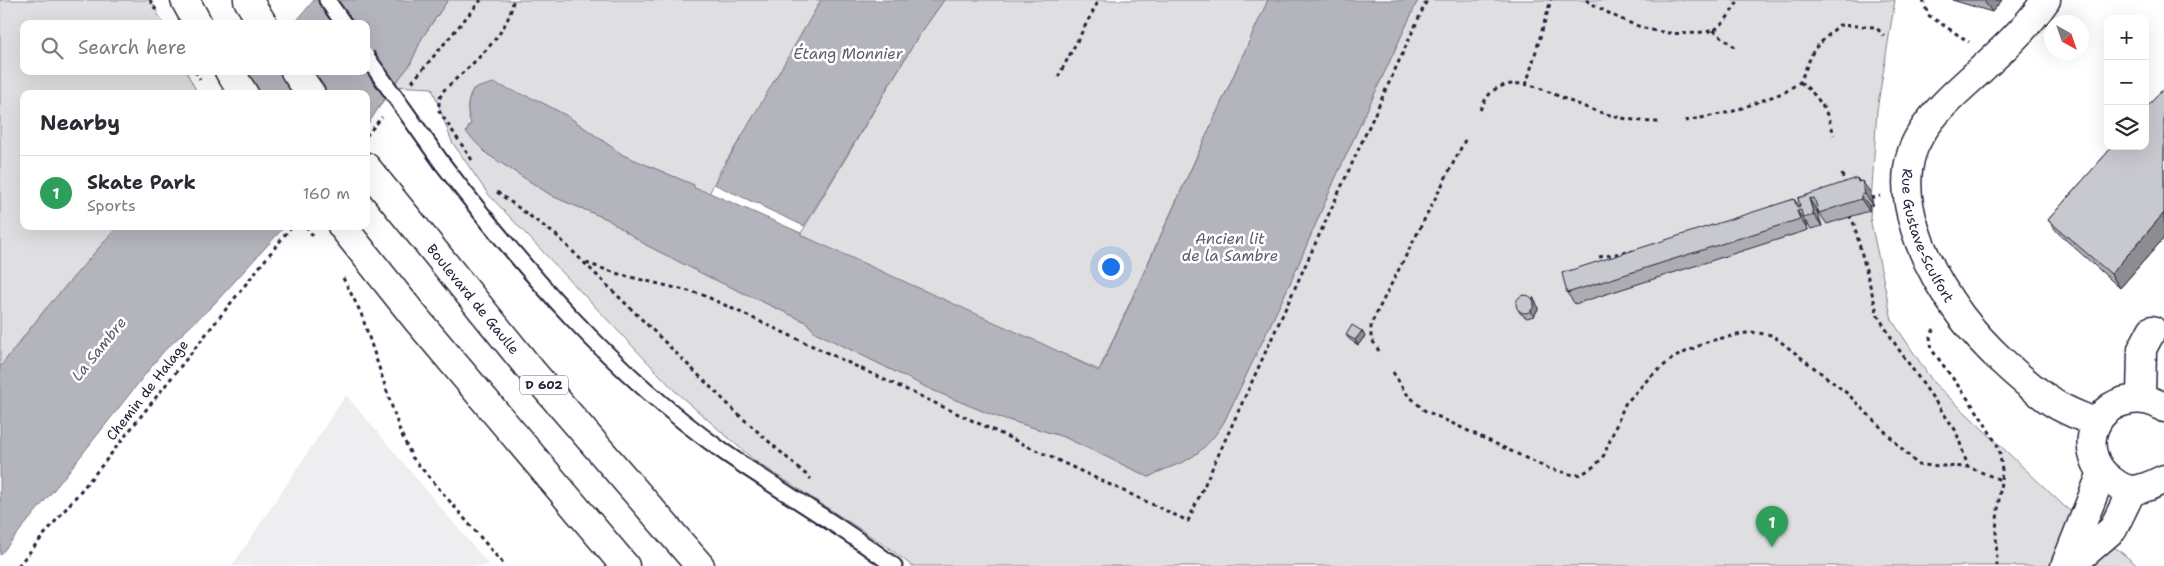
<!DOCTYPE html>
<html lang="en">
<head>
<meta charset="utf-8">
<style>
  body { margin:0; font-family:"Shantell Sans",sans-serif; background:#f7f7f7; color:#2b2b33 }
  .controls { position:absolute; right:15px; top:15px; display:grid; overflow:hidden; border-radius:10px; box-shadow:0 5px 20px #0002 }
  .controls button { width:45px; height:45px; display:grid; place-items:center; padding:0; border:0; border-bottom:1px solid #e1e1e2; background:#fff; color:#2b2b33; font:25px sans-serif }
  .compass { position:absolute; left:2044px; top:15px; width:45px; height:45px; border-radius:50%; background:#fff; box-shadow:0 5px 20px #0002; rotate:140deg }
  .you { position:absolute; left:1110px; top:266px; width:18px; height:18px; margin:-12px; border:4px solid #fff; border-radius:50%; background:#1a73e8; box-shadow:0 0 0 8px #1a73e833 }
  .badge { display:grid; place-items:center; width:32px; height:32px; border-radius:50%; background:#b45309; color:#fff; font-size:16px; font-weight:700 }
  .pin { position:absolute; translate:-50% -41px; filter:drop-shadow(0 1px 2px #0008) }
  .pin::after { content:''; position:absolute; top:26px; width:18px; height:15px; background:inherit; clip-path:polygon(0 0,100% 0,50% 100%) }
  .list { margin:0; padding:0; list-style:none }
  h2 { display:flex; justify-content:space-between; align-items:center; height:65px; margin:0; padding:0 20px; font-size:21px }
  h2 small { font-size:16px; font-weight:400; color:#7c7c81 }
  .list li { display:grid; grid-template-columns:32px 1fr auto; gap:15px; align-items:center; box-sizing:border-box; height:75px; padding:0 20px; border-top:1px solid #e1e1e2 }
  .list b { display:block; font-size:19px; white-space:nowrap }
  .list p { margin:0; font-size:16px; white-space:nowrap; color:#7c7c81 }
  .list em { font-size:16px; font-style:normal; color:#7c7c81 }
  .icon { flex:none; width:28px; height:28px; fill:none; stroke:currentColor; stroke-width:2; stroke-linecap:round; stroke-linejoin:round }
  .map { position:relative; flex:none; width:2164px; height:566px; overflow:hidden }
  .search { position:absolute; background:#fff; box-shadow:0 5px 20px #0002; left:20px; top:20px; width:350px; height:55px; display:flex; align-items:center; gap:12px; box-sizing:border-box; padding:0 18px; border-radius:10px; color:#7c7c81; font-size:19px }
  .panel { position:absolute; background:#fff; box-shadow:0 5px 20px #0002; left:20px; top:90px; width:350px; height:140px; border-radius:10px }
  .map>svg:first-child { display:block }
  .built { fill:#eeeef1 }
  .green { fill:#dfdfe2; stroke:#80808e }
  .water { fill:#b4b4bc; stroke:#7a7a88 }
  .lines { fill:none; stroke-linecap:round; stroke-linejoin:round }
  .service-casing { stroke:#22223b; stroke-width:19 }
  .minor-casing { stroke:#22223b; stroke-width:31 }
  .secondary-casing { stroke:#22223b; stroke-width:31 }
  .primary-casing { stroke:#22223b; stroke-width:31 }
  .path { stroke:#22223b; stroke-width:3; stroke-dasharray:4 4; stroke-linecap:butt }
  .service { stroke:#fff; stroke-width:15 }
  .minor { stroke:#fff; stroke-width:28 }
  .secondary { stroke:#fff; stroke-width:28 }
  .primary { stroke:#fff; stroke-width:28 }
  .service-bridge-casing { stroke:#22223b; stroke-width:19; stroke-linecap:butt }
  .service-bridge { stroke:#fff; stroke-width:15 }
  .wall { fill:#acacb2; stroke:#22223b }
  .shaded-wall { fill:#8c8c91; stroke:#22223b }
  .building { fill:#c8c8cf; stroke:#22223b }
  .labels { text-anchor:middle; stroke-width:5; stroke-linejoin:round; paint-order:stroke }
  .shield { fill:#fff; stroke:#646476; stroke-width:1 }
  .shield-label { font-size:12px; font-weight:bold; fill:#22223b }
  .street-label { font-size:14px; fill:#22223b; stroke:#fff }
  .water-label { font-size:15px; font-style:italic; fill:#5c5c6f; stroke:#fff }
</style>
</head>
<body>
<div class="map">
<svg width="2164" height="566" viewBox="0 0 2164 566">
  <rect width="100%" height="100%" fill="#fff"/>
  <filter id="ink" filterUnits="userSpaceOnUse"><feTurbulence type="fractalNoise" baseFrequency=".02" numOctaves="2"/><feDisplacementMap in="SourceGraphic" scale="10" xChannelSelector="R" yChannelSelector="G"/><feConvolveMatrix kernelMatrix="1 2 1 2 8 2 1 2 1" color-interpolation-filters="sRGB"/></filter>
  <g filter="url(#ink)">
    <path class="built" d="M346 395 490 566H232Z"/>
    <g class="green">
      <path d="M0 0H151L163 24H24V71H186L198 94H24V226H118L43 312 0 367Z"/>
      <path d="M448 0H821L758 111 721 169 709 194 693 188 694 185 623 155 569 117 537 100 473 89C467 102 466 110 471 123L466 132 487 154 554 197 607 219 646 245 709 277 806 322 815 332 932 390 992 415 1064 437 1149 477C1160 470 1173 467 1185 461 1202 452 1214 438 1224 422L1292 279 1335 179 1418 0H1895L1877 110 1870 218 1892 320 1933 382 2064 506 2138 566H912L889 548 754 460 677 393 488 194 452 142 432 88 393 86 410 65 422 38Z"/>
      <path d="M944 0H1268L1099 370 800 235 918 37Z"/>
    </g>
    <g class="water">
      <path d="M314 0H448L422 38 410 65 393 86 366 127V94H235L254 71H366V24H294Z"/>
      <path d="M821 0H944L918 37 804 226 763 207 761 204 755 203 714 184Z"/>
      <path d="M1268 0H1418L1335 179 1292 279 1224 422C1214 438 1202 452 1185 461 1173 467 1160 470 1149 477L1064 437 992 415 932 390 815 332 806 322 709 277 646 245 607 219 554 197 487 154 466 132 471 123C466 110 467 102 473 89L493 83 537 100 569 117 623 155 694 185V188L710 193 801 233V235L1043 344 1098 371 1102 365Z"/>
      <path d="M118 226H285L214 304 163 352 57 486 0 555V367L43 312Z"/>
    </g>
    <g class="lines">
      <defs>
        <g id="service">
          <path d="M327 0 344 24"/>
          <path d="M442 163C523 269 612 372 721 450 778 490 839 524 894 566"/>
        </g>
        <path id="minor" d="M2141 398 2142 349 2152 330"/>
        <g id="secondary">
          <path id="s1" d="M2046 0C2026 29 1999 53 1973 77 1953 95 1934 112 1920 135 1886 190 1927 270 1961 316 1984 346 2018 378 2049 400 2062 410 2081 416 2096 423"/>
          <path d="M2164 408C2155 401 2142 398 2131 400 2090 405 2077 455 2111 480 2116 484 2124 489 2131 490 2143 490 2154 484 2164 479"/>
          <path d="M2065 566 2102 473"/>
          <path d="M2070 566 2113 529 2132 490"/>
        </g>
        <g id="primary">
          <path d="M185 0 198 24"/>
          <path d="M248 0 263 24"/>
          <path d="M229 71 244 94"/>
          <path d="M295 71 311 94"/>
          <path id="s2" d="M366 167 534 374 700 566"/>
          <path d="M342 226 418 321 625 566"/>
        </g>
      </defs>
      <use href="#service" class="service-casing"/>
      <use href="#minor" class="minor-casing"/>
      <use href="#secondary" class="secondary-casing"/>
      <use href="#primary" class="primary-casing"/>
      <g class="path">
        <path d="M150 0 156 10"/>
        <path d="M1586 0C1620 21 1654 37 1695 33 1700 32 1709 32 1714 30 1725 24 1732 10 1739 0"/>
        <path d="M1923 0 1928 15 1969 42"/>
        <path d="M1713 30 1735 47"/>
        <path d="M195 71 200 79"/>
        <path d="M1058 77 1099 0"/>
        <path d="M412 82 481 0"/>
        <path d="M1800 82C1819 96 1828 112 1834 135"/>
        <path d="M1526 85 1551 0"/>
        <path d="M1480 110C1486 98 1491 88 1506 85 1530 79 1553 95 1575 103 1601 114 1631 122 1660 122"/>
        <path d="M1685 121 1731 112 1785 92 1800 82 1814 49 1839 25 1875 27 1885 36"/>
        <path d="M366 136 382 117"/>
        <path d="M472 160 439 111V99L444 90C468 67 510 35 513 0"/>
        <path d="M1842 174 1845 185"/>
        <path d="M497 192 556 235 739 415 811 479"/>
        <path d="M1871 198 1880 196"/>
        <path d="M1849 215 1854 224 1878 316 1897 347 1956 431 1968 467"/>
        <path d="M306 226 313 236"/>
        <path d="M1599 257 1633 251"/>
        <path d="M586 263 622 275 701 294 1188 521 1427 0"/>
        <path d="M343 278 361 313 400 431 412 457 505 566"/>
        <path d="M1934 329 1930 337 1932 350 1979 414 1999 448 2002 470 1996 530 1997 566"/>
        <path d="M1379 351 1371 338V324L1466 138"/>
        <path d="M1393 372 1405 392 1424 410 1547 468 1574 475 1582 474 1596 465 1604 455 1625 404 1650 377 1673 358 1709 341 1751 332 1772 335 1848 394 1918 465 1968 467 2001 480"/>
        <path d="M18 566 99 469 292 226"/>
      </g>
      <use href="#service" class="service"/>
      <use href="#minor" class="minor"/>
      <use href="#secondary" class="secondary"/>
      <use href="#primary" class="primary"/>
      <defs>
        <path id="service-bridge" d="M366 56 442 163"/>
      </defs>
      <use href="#service-bridge" class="service-bridge-casing"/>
      <use href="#service-bridge" class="service-bridge"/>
    </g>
    <g class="wall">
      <path d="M1952 0H2002L1992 12Z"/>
      <path d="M2164 88V238L2120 288 2058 233 2048 220Z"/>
      <path d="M1860 181 1870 192 1873 205 1869 206V211L1827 224 1819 213 1818 210 1817 211 1822 226 1811 229 1806 222H1805L1808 230 1575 304 1567 293 1794 199 1799 206H1800L1798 198Z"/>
      <path d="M1536 302 1538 309 1534 316 1527 318 1521 314 1518 310Z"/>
      <path d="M1346 335 1365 336 1358 345 1349 339Z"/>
    </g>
    <g class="shaded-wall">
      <path d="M1985 0H2002L1992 12 1984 1Z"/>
      <path d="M1857 178 1863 187 1862 181 1870 192 1873 205 1865 194Z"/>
      <path d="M1861 195 1869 206V211L1861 199Z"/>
      <path d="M1809 199 1817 211 1822 226 1814 215Z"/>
      <path d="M1797 211 1805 222 1808 230 1800 219Z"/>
      <path d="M2164 213V238L2120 288 2111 274Z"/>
      <path d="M1533 297 1536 302 1538 309 1534 316 1531 311Z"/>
      <path d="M1362 331 1365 336 1358 345 1355 340Z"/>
    </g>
    <g class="building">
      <path d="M2164 88V213L2111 274 2048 220 2113 146H2145V109Z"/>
      <path d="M1857 178 1858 182 1862 181 1865 194 1861 195V199L1819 213 1814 198 1809 199 1814 215 1803 218 1801 210 1797 211 1800 219 1567 293 1562 273 1794 199 1797 207 1800 206 1798 198Z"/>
      <circle cx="1525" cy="304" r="9"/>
      <path d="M1352 325 1362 331 1355 340 1346 335Z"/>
    </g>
  </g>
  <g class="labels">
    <rect class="shield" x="520" y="375.5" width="48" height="19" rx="4"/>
    <g class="shield-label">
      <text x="544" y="389">D 602</text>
    </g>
    <g class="street-label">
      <text dy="5" stroke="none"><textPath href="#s1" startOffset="292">Rue Gustave-Sculfort</textPath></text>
      <text dy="5" stroke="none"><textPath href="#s2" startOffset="170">Boulevard de Gaulle</textPath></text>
      <text transform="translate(147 390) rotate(-52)" y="5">Chemin de Halage</text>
    </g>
    <g class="water-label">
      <text x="848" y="59">Étang Monnier</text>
      <text x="1230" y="244">Ancien lit<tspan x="1230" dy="17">de la Sambre</tspan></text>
      <text transform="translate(99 349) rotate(-51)" y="5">La Sambre</text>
    </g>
  </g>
</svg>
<div class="controls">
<button>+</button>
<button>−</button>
<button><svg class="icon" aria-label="layers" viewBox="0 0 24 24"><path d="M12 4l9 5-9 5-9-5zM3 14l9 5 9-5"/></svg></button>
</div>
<svg class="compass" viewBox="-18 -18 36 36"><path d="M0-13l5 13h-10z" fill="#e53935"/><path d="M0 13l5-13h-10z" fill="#7c7c81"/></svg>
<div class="you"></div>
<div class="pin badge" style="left:1772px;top:547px;background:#2e9e5b">1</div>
<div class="search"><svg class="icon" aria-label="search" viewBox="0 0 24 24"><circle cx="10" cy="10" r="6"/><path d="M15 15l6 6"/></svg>Search here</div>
<section class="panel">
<h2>Nearby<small></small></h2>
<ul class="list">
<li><span class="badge" style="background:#2e9e5b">1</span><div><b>Skate Park</b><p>Sports</p></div><em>160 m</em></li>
</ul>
</section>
</div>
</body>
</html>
